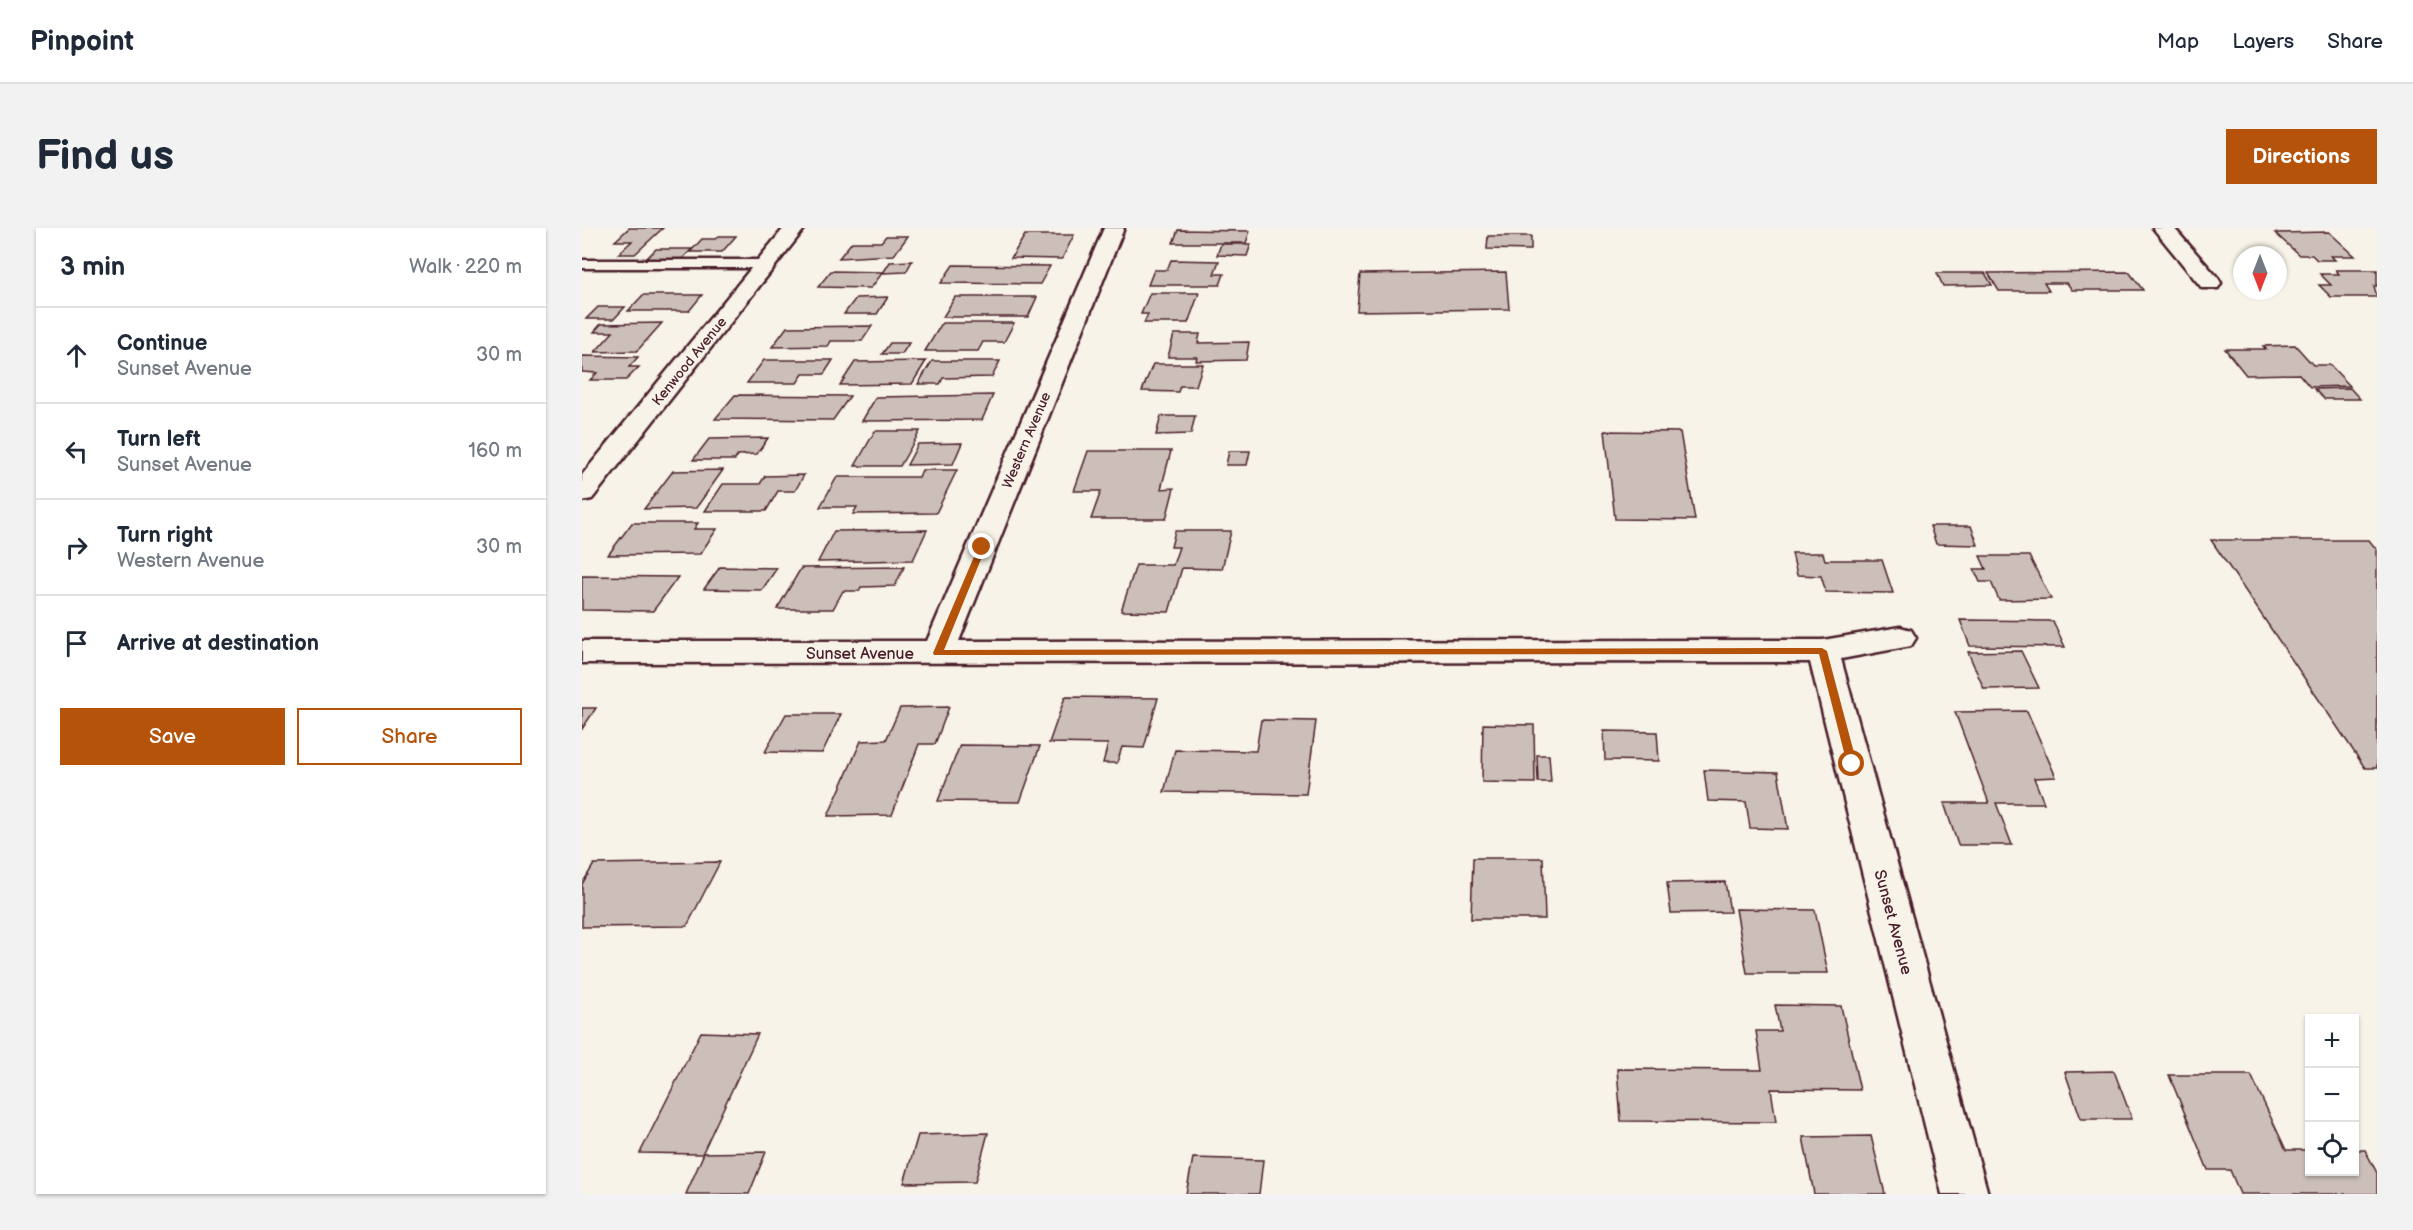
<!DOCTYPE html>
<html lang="en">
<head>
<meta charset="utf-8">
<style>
  body { margin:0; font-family:"Balsamiq Sans",sans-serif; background:#f2f2f3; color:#1f2937 }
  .controls { position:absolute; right:18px; bottom:18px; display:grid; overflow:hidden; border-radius:0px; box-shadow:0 2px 4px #0004 }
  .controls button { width:54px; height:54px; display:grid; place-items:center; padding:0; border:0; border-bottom:2px solid #e0e1e3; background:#fff; color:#1f2937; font:30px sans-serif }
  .compass { position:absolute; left:1651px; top:18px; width:54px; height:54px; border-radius:50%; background:#fff; box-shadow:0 2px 4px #0004; rotate:180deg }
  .stop { position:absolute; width:18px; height:18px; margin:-14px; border:4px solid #b45309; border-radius:50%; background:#fff }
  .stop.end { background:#b45309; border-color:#fff; box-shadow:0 2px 6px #0008 }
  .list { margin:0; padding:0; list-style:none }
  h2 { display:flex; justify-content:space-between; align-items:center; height:78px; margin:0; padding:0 24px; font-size:26px }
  h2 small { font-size:20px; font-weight:400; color:#747a83 }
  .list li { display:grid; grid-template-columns:39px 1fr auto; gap:18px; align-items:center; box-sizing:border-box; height:96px; padding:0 24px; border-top:2px solid #e0e1e3 }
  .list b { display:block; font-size:22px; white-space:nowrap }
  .list p { margin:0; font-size:20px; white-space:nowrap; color:#747a83 }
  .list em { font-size:20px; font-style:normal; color:#747a83 }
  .actions { display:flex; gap:12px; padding:18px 24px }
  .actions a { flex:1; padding:14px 0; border:2px solid #b45309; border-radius:0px; text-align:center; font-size:21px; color:#b45309 }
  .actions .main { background:#b45309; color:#fff }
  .icon { flex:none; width:33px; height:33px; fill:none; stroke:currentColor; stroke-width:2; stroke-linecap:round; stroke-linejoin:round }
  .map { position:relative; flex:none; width:1795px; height:966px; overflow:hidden; border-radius:0px }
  header { display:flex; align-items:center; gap:36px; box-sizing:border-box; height:84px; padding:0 30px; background:#fff; border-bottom:2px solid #e0e1e3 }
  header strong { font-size:28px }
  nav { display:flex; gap:33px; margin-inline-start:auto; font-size:21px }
  .intro { display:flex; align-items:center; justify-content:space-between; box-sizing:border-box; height:144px; padding:0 36px }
  h1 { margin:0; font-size:42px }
  .button { padding:15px 27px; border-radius:0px; background:#b45309; color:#fff; font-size:21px; font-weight:700 }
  main { display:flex; gap:36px; padding:0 36px }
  aside { flex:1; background:#fff; border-radius:0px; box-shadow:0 2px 4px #0004 }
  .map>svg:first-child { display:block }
  .building { fill:#ccbfb9; stroke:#4a1f2b; stroke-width:1.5 }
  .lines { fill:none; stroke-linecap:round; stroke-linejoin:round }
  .service-casing { stroke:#4a1f2b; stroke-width:5 }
  .minor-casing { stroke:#4a1f2b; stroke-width:5 }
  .service { fill:#f7f3e8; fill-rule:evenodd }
  .minor { fill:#f7f3e8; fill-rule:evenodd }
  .route { fill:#b45309 }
  .labels { text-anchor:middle; stroke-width:4.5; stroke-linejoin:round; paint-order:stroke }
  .far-street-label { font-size:14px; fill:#4a1f2b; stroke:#f7f3e8 }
  .street-label { font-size:16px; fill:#4a1f2b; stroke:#f7f3e8 }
</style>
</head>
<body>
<header>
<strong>Pinpoint</strong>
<nav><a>Map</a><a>Layers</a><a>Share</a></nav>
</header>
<div class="intro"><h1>Find us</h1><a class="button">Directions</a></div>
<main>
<aside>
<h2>3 min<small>Walk · 220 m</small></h2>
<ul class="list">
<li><svg class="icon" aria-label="ahead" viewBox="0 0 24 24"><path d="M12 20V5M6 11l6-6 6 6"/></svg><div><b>Continue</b><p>Sunset Avenue</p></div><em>30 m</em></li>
<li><svg class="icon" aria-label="left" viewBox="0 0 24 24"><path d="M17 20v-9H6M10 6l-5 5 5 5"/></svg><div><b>Turn left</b><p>Sunset Avenue</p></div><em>160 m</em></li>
<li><svg class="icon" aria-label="right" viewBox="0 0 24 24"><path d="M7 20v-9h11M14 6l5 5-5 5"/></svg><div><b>Turn right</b><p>Western Avenue</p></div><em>30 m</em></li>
<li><svg class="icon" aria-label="arrive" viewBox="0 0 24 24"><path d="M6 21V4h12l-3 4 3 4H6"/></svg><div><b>Arrive at destination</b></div></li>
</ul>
<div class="actions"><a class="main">Save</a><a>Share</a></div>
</aside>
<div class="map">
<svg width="1795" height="966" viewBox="0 0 1795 966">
  <rect width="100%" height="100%" fill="#f7f3e8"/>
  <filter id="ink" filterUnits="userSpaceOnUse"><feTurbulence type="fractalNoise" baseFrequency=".0167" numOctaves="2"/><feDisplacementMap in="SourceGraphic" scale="12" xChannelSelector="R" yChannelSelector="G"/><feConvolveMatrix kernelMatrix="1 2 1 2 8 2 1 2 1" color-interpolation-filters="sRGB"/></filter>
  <g filter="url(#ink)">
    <g class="building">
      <path d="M47 0H81L53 26H36L50 13H33Z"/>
      <path d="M596 2 668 3 664 15H591Z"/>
      <path d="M1747 4 1773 28H1749L1753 32H1735L1730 27H1717L1693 5Z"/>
      <path d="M443 7H492L480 31 429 30Z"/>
      <path d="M137 8H154L140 24H108L120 11H133Z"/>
      <path d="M304 8H326L312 27 257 30 270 14H299Z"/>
      <path d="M906 8H949V22L905 21Z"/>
      <path d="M639 16H669L665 28 635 27Z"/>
      <path d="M74 21H110L99 32H63Z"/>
      <path d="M589 32 637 33 632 46H642L638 57H566L572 42H585Z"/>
      <path d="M330 33 324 44 301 45 308 34Z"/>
      <path d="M371 37 468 38 458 56 359 55Z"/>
      <path d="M1754 42H1795V58H1792L1795 69H1749L1737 57H1749L1738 46H1757Z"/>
      <path d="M249 43 301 44 289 60 236 59Z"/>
      <path d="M924 44 927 81 775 83 778 46Z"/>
      <path d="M1547 44 1561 62H1490L1485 55H1462L1467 63H1417L1406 45Z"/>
      <path d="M1355 45H1403L1410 57 1361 58Z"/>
      <path d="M568 65H617L606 95H562L566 86H559Z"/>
      <path d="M61 67H120L107 83H46Z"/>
      <path d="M306 69 295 86H262L274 70Z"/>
      <path d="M373 69H455L446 89H361Z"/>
      <path d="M16 79H43L32 91H4Z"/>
      <path d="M80 95 55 123 13 124 31 104H12L19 96Z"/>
      <path d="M360 95H432L422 114H401L396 123H343Z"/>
      <path d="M290 98 280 113H249L246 118 190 119 205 99Z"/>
      <path d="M592 106H618L616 115 667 114 664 132 614 133 615 129H586Z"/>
      <path d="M308 115H327L320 126H300Z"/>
      <path d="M1713 117 1731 137H1748L1768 158 1728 159 1717 146 1664 147 1643 121H1684L1681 118Z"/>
      <path d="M0 128 56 129 47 139H57L44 152H8L15 145 0 144Z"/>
      <path d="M182 132H251L242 146H221L215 155H165Z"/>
      <path d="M344 133 330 156 258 157 273 134Z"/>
      <path d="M350 133H418L410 149 361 150 358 156H336Z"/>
      <path d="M571 136H621L614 158H598L596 164 560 163Z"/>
      <path d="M1768 160 1778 171H1742L1732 161Z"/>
      <path d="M153 167 268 168 251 192 133 191Z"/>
      <path d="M411 167 400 192 280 193 294 169Z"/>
      <path d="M579 188H613L609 206 574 207Z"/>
      <path d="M293 203H338L318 238H273Z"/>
      <path d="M1023 203 1098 204 1113 292 1033 291Z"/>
      <path d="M186 210 175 226 156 227 153 232H111L127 211Z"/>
      <path d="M380 215 371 236 325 237 336 216Z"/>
      <path d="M506 223H589L579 261 592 260 584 291H509L519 263H492Z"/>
      <path d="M647 223H668L665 237H644Z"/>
      <path d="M141 242 114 280 62 281 91 243Z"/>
      <path d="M340 242H375L354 285 271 286 275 279H238L255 249H337Z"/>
      <path d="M222 247 213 263H196L184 283H123L141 256H178L183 248Z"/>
      <path d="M50 295H116L112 301H135L118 326 26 327Z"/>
      <path d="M1348 298H1389L1396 317 1354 316Z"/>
      <path d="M345 302 331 332 236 334 252 303Z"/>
      <path d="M593 303H649L640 341 600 340 587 384 539 383 554 337H591L597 319H589Z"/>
      <path d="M1629 312H1787L1795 322V540H1783Z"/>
      <path d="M1210 325H1241L1243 332H1300L1311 365 1244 364 1239 348 1215 347Z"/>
      <path d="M1398 328H1447L1469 371 1417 372 1409 354H1398L1392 341H1404Z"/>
      <path d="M138 339 195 340 180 362 122 361Z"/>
      <path d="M322 339 313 358 279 359 277 363H261L251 381H195L219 340Z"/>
      <path d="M0 348 96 349 71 383 0 382Z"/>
      <path d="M1378 392 1471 393 1483 419 1388 418Z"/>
      <path d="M1439 423 1457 460 1402 461 1386 424Z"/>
      <path d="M483 469 576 470 562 520 540 519 535 535H521L526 516 467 515Z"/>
      <path d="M367 479 353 516H337L310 587 246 588 279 513 304 512 318 480Z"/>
      <path d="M0 480H14L0 501Z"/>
      <path d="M1445 483 1474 549 1452 550 1462 575H1414L1430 617H1376L1362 575H1407L1373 484Z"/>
      <path d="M204 486H259L240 525 183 524Z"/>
      <path d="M679 492 734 493 724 566 582 564 593 522 674 523Z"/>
      <path d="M901 496 952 497 953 555 900 554Z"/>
      <path d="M1022 503 1075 504 1077 533 1023 532Z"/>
      <path d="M378 517 458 518 438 574 356 573Z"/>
      <path d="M955 527H967L969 554H956Z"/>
      <path d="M1122 542 1196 544 1206 601 1168 600 1164 574 1126 573Z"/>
      <path d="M891 630H961L963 691H889Z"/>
      <path d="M138 634 105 698 0 699V656L12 636Z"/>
      <path d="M1143 654 1148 684 1089 685 1085 655Z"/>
      <path d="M1154 681 1233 682 1246 745H1165Z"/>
      <path d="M1193 777 1259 778 1278 862 1189 861 1194 894 1039 893 1035 841 1180 842 1174 803H1198Z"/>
      <path d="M119 804 176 806 120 926 58 925Z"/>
      <path d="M1532 843 1550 891H1499L1483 844Z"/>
      <path d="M1587 847H1669L1704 922H1728V944H1772V922H1783L1795 945V966H1658L1648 942H1626Z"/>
      <path d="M406 905 393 954 322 955 336 907Z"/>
      <path d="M1289 908 1303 966H1232L1221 909Z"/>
      <path d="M184 924 167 966H104L122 925Z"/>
      <path d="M611 930 681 932 677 966H604Z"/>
    </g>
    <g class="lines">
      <defs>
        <path id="service" d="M0 32H184L191 36 184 40H0Z"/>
        <g id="minor">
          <path d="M202 0H223L10 271 0 273V247Z"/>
          <path d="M522 0H542L377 413 1241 412 1318 399 1329 402 1334 410 1329 418 1259 431 1406 966H1360L1228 434 0 435V413H345Z"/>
          <path d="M1571 0H1592L1636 50 1639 55 1636 60H1620Z"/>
        </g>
      </defs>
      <use href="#service" class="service-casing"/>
      <use href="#minor" class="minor-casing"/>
      <use href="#service" class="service"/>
      <use href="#minor" class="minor"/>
    </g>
  </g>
  <path class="route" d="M397 317 404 319 362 422 1240 420 1245 423 1275 536 1270 540 1265 536 1237 426 352 427 351 425Z"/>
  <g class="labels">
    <g class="far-street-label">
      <text transform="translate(107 133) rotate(-51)" y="5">Kenwood Avenue</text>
      <text transform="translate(444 212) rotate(-67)" y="5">Western Avenue</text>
    </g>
    <g class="street-label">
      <text x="278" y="431">Sunset Avenue</text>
      <text transform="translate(1312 694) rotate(75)" y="6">Sunset Avenue</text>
    </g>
  </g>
</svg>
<div class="controls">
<button>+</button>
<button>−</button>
<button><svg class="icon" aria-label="locate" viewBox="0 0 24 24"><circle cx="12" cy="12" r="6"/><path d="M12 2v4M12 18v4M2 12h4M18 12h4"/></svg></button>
</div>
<svg class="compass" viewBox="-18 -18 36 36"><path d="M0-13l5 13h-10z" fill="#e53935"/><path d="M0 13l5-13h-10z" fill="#747a83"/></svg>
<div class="stop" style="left:1270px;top:536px"></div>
<div class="stop end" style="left:400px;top:319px"></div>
</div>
</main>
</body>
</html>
